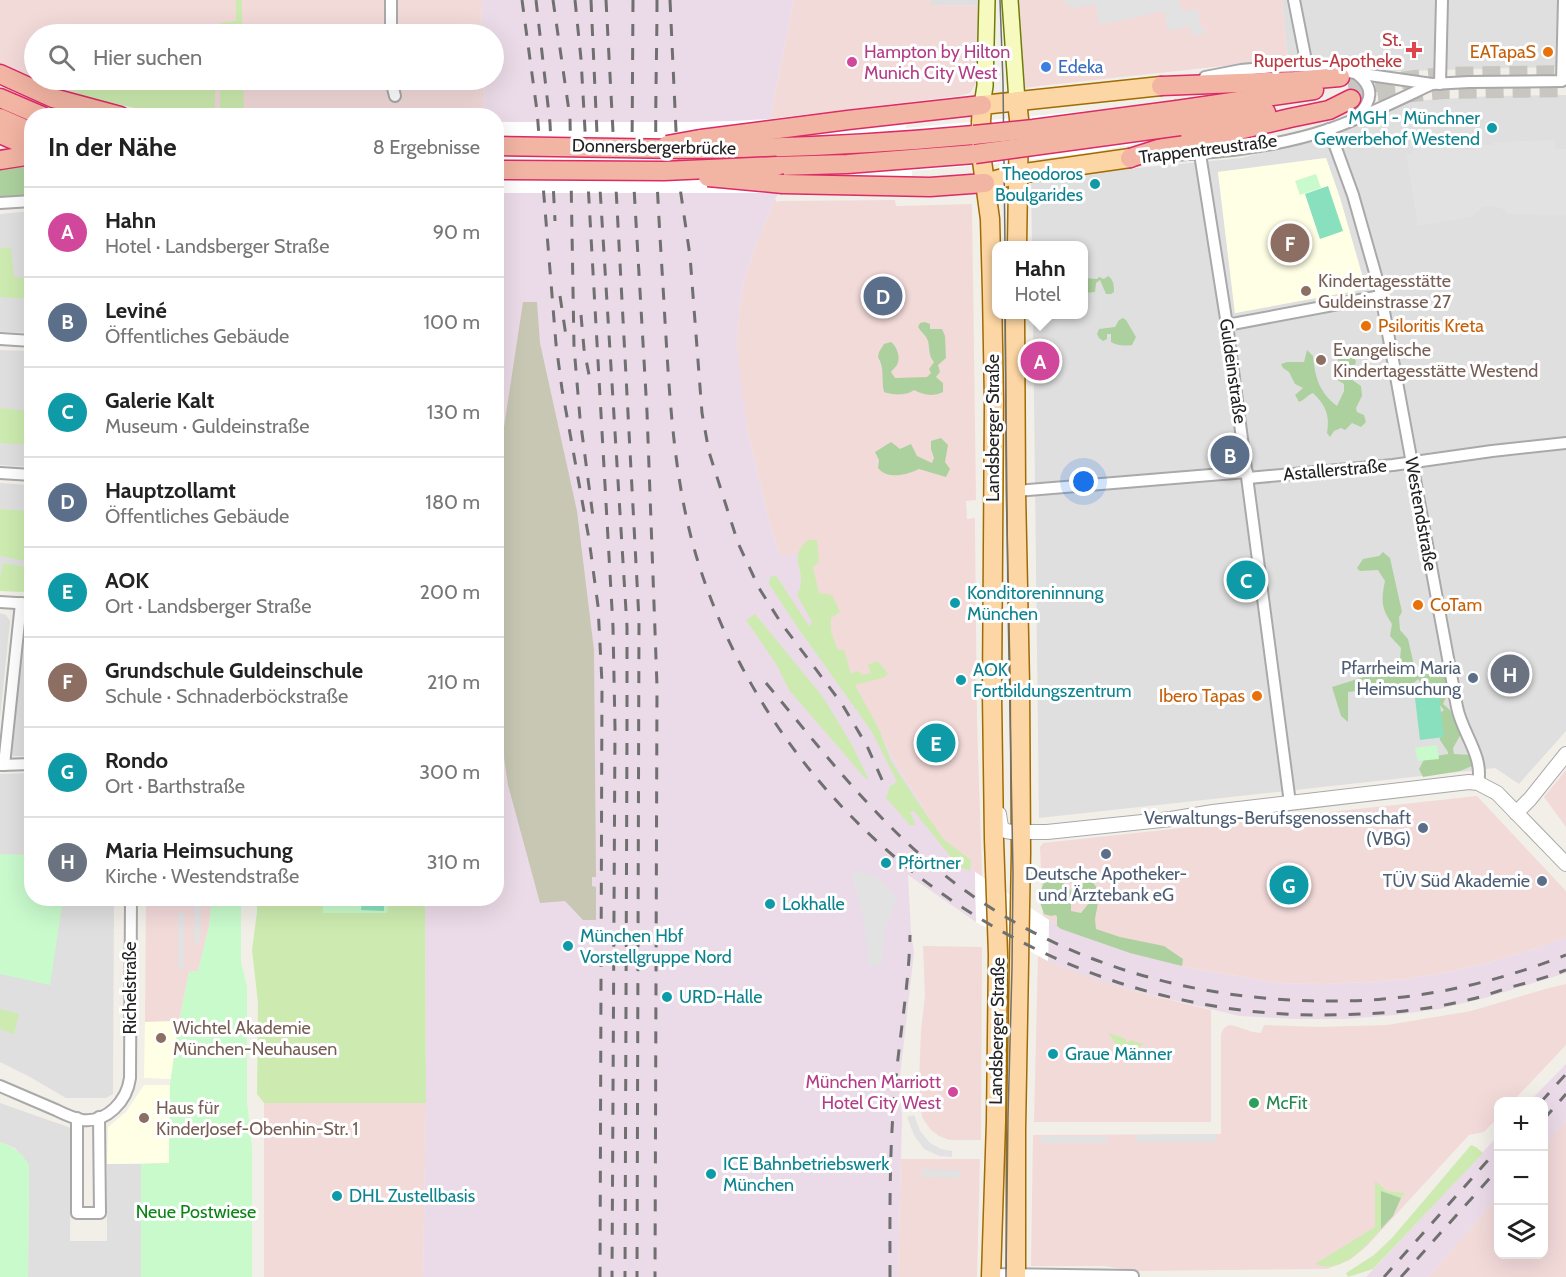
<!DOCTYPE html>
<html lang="de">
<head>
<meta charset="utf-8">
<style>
  body { margin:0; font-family:Cabin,sans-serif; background:#f2f2f2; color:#222 }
  .controls { position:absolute; right:18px; bottom:18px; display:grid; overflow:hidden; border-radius:12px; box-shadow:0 6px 24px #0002 }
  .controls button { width:54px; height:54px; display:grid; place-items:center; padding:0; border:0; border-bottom:2px solid #e0e0e0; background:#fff; color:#222; font:30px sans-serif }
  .you { position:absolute; left:1084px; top:482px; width:21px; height:21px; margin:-15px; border:4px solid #fff; border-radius:50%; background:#1a73e8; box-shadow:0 0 0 9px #1a73e833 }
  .badge { display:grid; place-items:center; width:39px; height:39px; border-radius:50%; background:#db2777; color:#fff; font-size:20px; font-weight:700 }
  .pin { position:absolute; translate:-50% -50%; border:3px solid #fff; box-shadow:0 2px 6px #0006 }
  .popup { position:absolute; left:992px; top:241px; width:96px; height:78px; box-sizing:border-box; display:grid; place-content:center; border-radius:12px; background:#fff; filter:drop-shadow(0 2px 4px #0005); font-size:20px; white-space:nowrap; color:#767676 }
  .popup b { font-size:22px; color:#222 }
  .popup::after { content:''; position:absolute; left:50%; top:100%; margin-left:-12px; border:12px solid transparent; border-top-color:#fff }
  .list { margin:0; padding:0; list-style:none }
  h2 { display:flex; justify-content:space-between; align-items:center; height:78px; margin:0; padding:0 24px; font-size:26px }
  h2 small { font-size:20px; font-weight:400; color:#767676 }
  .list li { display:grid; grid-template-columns:39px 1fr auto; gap:18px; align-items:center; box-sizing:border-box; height:90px; padding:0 24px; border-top:2px solid #e0e0e0 }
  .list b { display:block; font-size:22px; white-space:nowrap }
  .list p { margin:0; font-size:20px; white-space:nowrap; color:#767676 }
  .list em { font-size:20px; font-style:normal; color:#767676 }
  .icon { flex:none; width:33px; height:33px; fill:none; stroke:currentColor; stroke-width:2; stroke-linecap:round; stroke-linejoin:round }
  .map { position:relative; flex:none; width:1566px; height:1277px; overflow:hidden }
  .search { position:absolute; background:#fff; box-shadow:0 6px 24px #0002; left:24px; top:24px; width:480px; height:66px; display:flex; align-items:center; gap:15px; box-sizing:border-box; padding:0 21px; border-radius:33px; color:#767676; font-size:22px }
  .panel { position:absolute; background:#fff; box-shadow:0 6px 24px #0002; left:24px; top:108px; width:480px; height:798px; border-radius:24px }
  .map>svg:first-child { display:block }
  .residential { fill:#e0dfdf; fill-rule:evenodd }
  .commercial { fill:#f2dad9 }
  .industrial { fill:#ebdbe8 }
  .education { fill:#ffffe5 }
  .construction { fill:#c7c7b4 }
  .grass { fill:#cdebb0 }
  .forest { fill:#add19e }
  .park { fill:#c8facc }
  .pitch { fill:#88e0be }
  .parking { fill:#e2e2e2 }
  .pier { fill:#fff }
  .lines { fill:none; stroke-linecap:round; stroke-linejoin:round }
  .trunk-tunnel { stroke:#c8c6c1; stroke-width:18; stroke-dasharray:18 9; stroke-linecap:butt }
  .minor-casing { stroke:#a9a9a9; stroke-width:14 }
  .tertiary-casing { stroke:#a9a9a9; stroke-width:16 }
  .secondary-casing { stroke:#707d05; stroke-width:18 }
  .primary-casing { stroke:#a06b00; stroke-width:21 }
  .trunk-casing { stroke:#dc2a67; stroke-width:21 }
  .minor { stroke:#fff; stroke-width:10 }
  .tertiary { stroke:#fff; stroke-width:14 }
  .secondary { stroke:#f7fabf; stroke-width:15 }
  .primary { stroke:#fcd6a4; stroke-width:18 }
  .trunk { stroke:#f2b4a3; stroke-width:18 }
  .tram { stroke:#707070; stroke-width:1.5 }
  .rail { stroke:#707070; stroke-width:3; stroke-dasharray:12 12; stroke-linecap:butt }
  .trunk-bridge-casing { stroke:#dc2a67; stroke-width:21; stroke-linecap:butt }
  .trunk-bridge { stroke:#f2b4a3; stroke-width:18 }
  .health-dot { fill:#e0444e; stroke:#fff; stroke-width:2 }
  .food-dot { fill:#e8710a; stroke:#fff; stroke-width:2 }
  .hotel-dot { fill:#d1479c; stroke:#fff; stroke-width:2 }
  .shop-dot { fill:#3f7fe0; stroke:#fff; stroke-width:2 }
  .culture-dot { fill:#0f9aa8; stroke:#fff; stroke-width:2 }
  .education-dot { fill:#8d6e63; stroke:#fff; stroke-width:2 }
  .service-dot { fill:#5c6f8a; stroke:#fff; stroke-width:2 }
  .leisure-dot { fill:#2e9e5b; stroke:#fff; stroke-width:2 }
  .labels { text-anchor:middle; stroke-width:6; stroke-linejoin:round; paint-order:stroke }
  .health-label { font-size:18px; fill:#be3a42; stroke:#fff; text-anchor:end }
  .hotel-label { font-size:18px; fill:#b23c85; stroke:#fff; text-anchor:start }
  .food-label { font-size:18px; fill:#c56008; stroke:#fff; text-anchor:end }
  .shop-label { font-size:18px; fill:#366cbe; stroke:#fff; text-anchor:start }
  .culture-label { font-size:18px; fill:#0d838f; stroke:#fff; text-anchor:start }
  .street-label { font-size:18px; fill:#222; stroke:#fff }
  .education-label { font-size:18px; fill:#785e54; stroke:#fff; text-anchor:start }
  .service-label { font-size:18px; fill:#4e5e75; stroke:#fff; text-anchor:end }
  .leisure-label { font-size:18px; fill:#27864d; stroke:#fff; text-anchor:start }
  .park-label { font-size:18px; fill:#0c8416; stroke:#fff }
</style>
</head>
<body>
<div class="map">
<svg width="1566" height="1277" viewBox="0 0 1566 1277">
  <rect width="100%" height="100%" fill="#f2efe9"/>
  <g class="residential">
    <path d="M931 0H979V5L931 6Z"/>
    <path d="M1282 0H1558L1556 67 1363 72 1288 59Z"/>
    <path d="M1566 95V731L1519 784 1495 768 1039 818 1033 315 1084 314V246L1032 245 1031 178 1242 158 1321 137 1411 101 1491 96ZM1326 158 1340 198 1366 288 1235 313 1218 172Z"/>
    <path d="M31 211V333L0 332V214Z"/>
    <path d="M0 350 31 351V467L0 465Z"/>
    <path d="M0 483 31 485V592L0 591Z"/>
    <path d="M0 613 6 615 10 621 0 718Z"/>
    <path d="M31 615V756H13L12 754 25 620Z"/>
    <path d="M31 773 32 898 114 899 113 1094 106 1098H66L30 1077 0 1062V774Z"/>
    <path d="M0 1103 71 1128 70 1241H107V1164H141V1277H28L29 1165 15 1148 0 1142Z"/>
  </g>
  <g class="commercial">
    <path d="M0 0H482L481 34H34V80H482L485 99 483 100 484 109 481 116H202L97 99 96 105 60 93 0 65Z"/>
    <path d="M794 0H931V6L979 5 978 80 970 93 958 96 770 119Z"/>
    <path d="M1008 0H1282L1288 59 1039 86 1012 90Z"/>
    <path d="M775 199 777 202 781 201 895 200 896 206 972 204 976 500 966 501 967 519 975 518V527L977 721 982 876 975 872 943 841 896 763 780 556 771 528 748 433 740 382 737 341 740 306 744 283 753 252Z"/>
    <path d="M1566 770V827L1544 797Z"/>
    <path d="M1477 796 1566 891V937L1537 948 1487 963 1438 974 1404 979 1367 982 1322 984 1278 983 1185 967 1135 953 1049 920 1043 916 1040 847 1043 843Z"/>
    <path d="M146 899H212L209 926 202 956 198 971 189 972 179 1021 145 1022Z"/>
    <path d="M923 946 982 947 981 1140H949L939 1136 930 1129 922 1117 919 1082 921 1031 925 995Z"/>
    <path d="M1038 956 1062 967 1126 989 1211 1010V1122H1034Z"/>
    <path d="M1566 984V1045L1513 1101 1498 1102V1117L1484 1132 1469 1135 1367 1246 1350 1260 1327 1269 1136 1271 1104 1266H1031L1033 1135 1221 1134V1034L1224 1028 1229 1025 1235 1026 1253 1032 1261 1033 1264 1025 1319 1027 1387 1025 1471 1011 1549 988Z"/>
    <path d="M264 1103H426L423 1277H264Z"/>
    <path d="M1566 1121V1277H1428L1498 1197V1254H1544V1146Z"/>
    <path d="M901 1159H980L977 1277H898Z"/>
  </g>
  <g class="industrial">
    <path d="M482 0H794L770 119 779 193 775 199 753 252 744 283 740 307 737 341 739 364 748 433 771 528 780 556 809 552 810 586 844 671 896 763 943 841 975 872 976 922 908 875 911 932 914 952 899 1085 902 1117 898 1277H423L426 1103 425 899 496 898V116L481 115 484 109 483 100 485 99 482 80H494V34H481Z"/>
    <path d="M1049 920 1135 953 1185 967 1278 983 1322 984 1367 982 1404 979 1438 974 1487 963 1537 948 1566 937V973L1485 998 1439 1009 1396 1015 1344 1019H1295L1240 1016 1126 989 1079 974 1048 961Z"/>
    <path d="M1566 1064V1121L1544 1146V1102L1530 1101Z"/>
    <path d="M1498 1136V1197L1428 1277H1366Z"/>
  </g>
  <g class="education">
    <path d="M1326 158 1340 198 1366 289 1235 313 1218 172Z"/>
    <path d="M179 1021 171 1079 144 1078 145 1022Z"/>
    <path d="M144 1085H170L169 1163 107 1164 108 1127 126 1112Z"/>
  </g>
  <path class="construction" d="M523 302H537L540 343 577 511 594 650 596 877H592V886L596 887V920H583L565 901 540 903 508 785 497 710V473Z"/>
  <g class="grass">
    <path d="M236 0H242V34H220V23L236 21Z"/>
    <path d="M61 80H215V115C201 115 186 117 172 115 140 111 110 100 78 98V93L60 87Z"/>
    <path d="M220 80H243L244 110H220Z"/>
    <path d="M0 248H11L14 277 31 278V299L0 297Z"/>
    <path d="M0 408 31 411V445L0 443Z"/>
    <path d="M0 509 29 511V509H31V562L0 556Z"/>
    <path d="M808 540H817L819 562 813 567 819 593 832 595 840 612 831 618V632L838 650H844L851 674 857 671 863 675 871 673 868 665 877 661 888 673 885 677 855 685 879 729 891 761 913 795 944 840 971 860 970 871 958 866 914 811 910 812 914 820 915 825H910L886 798 890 786 897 782 872 732 798 628 769 584 771 575 777 577 809 626 812 622 797 595C799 591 801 586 801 581 801 562 790 557 808 540Z"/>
    <path d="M3 563 30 568 29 585 31 586V592L0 591V579Z"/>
    <path d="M755 614 823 697 852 745 869 780 865 778 789 690 776 664 746 620Z"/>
    <path d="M257 899H323V913H387L388 899H425L426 1103H264L257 1094 258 1003 252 950 257 912Z"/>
    <path d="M0 1009 19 1014 14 1034 0 1029Z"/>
    <path d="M1109 1033 1126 1039V1042H1129V1040L1144 1044 1126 1054 1124 1051 1120 1053Z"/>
    <path d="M1471 1145 1476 1147 1483 1153 1373 1269 1348 1277 1346 1273 1374 1255 1392 1238Z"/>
    <path d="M1375 1181 1387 1191 1405 1193 1401 1198 1381 1191V1229C1365 1247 1342 1275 1315 1264L1375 1227Z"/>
  </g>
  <g class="forest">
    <path d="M20 165 31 168V195L0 198V170Z"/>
    <path d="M1108 276C1114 280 1114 286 1114 292L1111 294H1106L1100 280 1096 283 1095 292 1084 293V278L1097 279 1099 277 1104 279Z"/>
    <path d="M1123 318 1126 320 1136 337 1132 345C1124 346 1118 346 1111 342V334H1107V339L1103 341 1099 338 1097 334 1099 329 1115 327 1119 320Z"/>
    <path d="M925 322 930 324V329H942L945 336 946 358 938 365 940 372 936 377 943 383V392C933 397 923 395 914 390 907 396 892 395 884 392 881 380 885 368 878 357L879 352 884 344 891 342C897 347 901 357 897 365 895 368 892 370 891 372L895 378 927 377 931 373 929 369 934 362C928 355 930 349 928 341 926 335 921 332 918 327L920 323Z"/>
    <path d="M1339 341 1346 345 1356 361 1354 371 1351 376V379L1361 386 1362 396 1356 408 1357 412 1364 415 1366 422 1361 427 1352 423 1345 430 1341 428 1334 431 1330 437 1327 433C1330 416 1326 405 1313 393 1307 395 1305 400 1299 402L1295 395 1303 388 1295 384 1289 372 1283 368 1281 364 1287 362H1304L1307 350 1313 356C1315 377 1319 392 1337 406L1344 391V384L1334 378 1340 371 1336 349Z"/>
    <path d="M941 438 948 445 945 462 950 469 946 477 919 469C906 475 888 480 878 468L879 460 875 452 891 442 900 449 911 444 917 456 932 463 934 458 931 449V441Z"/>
    <path d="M1383 552 1390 558 1402 612 1399 617 1400 630 1408 639 1415 670 1446 671 1448 693 1443 704 1450 710 1461 734 1453 748 1454 754 1472 755V766L1460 771 1423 777 1419 769 1425 758 1448 754V752L1440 740 1437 715 1444 710 1418 679 1400 696 1379 689 1348 692V722L1341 716 1332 687 1370 675 1399 670 1401 648 1390 636 1392 624C1381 608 1381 600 1385 581L1378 570 1360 571 1357 568 1363 559 1379 556Z"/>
    <path d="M1046 878H1059L1071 891V911L1081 913 1089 903 1091 895 1081 889V884L1091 880 1100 892 1095 919 1096 929 1120 937 1164 946 1183 959 1182 966 1130 953 1061 929 1057 926V917L1056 915 1051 916 1044 914 1038 897Z"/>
    <path d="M1381 1191 1401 1198 1393 1216 1381 1229Z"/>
  </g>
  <g class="park">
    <path d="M1316 174 1321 188 1300 195 1295 181Z"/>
    <path d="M1437 745 1439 759 1418 761 1415 748Z"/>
    <path d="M0 854 31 855 32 898 63 899 50 985 0 974Z"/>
    <path d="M323 899H388L387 913H323Z"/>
    <path d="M241 904V962L247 986V1101L252 1148V1277H141V1164L169 1163 170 1085 179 1021 189 972 198 971 209 926 211 905Z"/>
    <path d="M0 1142C15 1148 20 1151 29 1165L28 1277H0Z"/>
  </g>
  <g class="pitch">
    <path d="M1328 186 1343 231 1320 239 1305 194Z"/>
    <path d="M1439 696 1444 737 1420 740 1415 698Z"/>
    <path d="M362 899H384V911L361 910Z"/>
  </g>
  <g class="parking">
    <path d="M1062 0H1179L1181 11 1198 9 1200 25 1206 33 1192 36 1190 26 1168 31 1164 11 1099 25 1096 5 1072 8Z"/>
    <path d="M1555 140V149H1566V215L1508 214 1501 208 1494 206 1483 207 1471 217 1418 226 1406 155 1412 153 1419 146 1465 142V150H1473V146L1493 145 1494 142Z"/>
    <path d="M858 871H862L880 880 899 900 893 902 894 909 891 911V913L892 915 885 927 882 965 869 966 864 921 852 877 854 873Z"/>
    <path d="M194 904H201L200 943H194Z"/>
    <rect x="178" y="912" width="6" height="57"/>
    <path d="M914 1115 920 1131 930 1143 941 1149 952 1151V1157L939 1156 924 1149 914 1135 907 1117Z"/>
    <path d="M1216 1134V1142H1136V1135Z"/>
    <rect x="1041" y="1136" width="66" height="7"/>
    <path d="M922 1169 961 1170 960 1178 921 1177Z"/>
  </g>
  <g class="pier">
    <path d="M1176 100 1182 135 1093 152 1013 162 912 171V177L786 176 779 193H497V122H694L734 121 770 119 895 104 897 120 905 119 906 128 1086 111Z"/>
    <path d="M975 872 1049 920 1048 961 976 922Z"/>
  </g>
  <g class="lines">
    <g class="trunk-tunnel">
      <path d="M1348 86 1443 76 1566 74"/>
      <path d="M1351 99 1444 90 1566 88"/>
    </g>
    <defs>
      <g id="minor">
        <path d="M1294 0 1307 66"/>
        <path d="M391 34V0"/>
        <path d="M1357 74C1374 87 1373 101 1357 116"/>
        <path d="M1205 77 1241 70 1274 67 1307 66 1432 84 1469 82 1562 81 1564 0"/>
        <path d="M391 80 395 96"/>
        <path d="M1440 84 1442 0"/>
        <path d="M1329 129 1353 195 1380 290 1457 707C1462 733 1484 756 1478 783"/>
        <path d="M1200 154 1227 325 1290 803"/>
        <path d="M1156 156C1214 153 1274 148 1330 129 1364 117 1398 100 1432 84"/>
        <path d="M0 203 32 201"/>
        <path d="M1227 325 1381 296"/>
        <path d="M0 339 32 341"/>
        <path d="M0 473 32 475"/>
        <path d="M1248 478 1393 465 1492 451 1566 443"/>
        <path d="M1016 491 1247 472"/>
        <path d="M0 602 32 604"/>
        <path d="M0 765 32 764"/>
        <path d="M4 765 21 603"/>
        <path d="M0 1086C19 1094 37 1102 56 1110 64 1114 73 1118 82 1120 107 1123 127 1101 130 1078L131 898"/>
        <path d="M77 1118V1213H100L99 1117"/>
        <path d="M991 1274 1133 1276"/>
      </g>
      <g id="tertiary">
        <path d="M1516 813 1530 799 1566 754"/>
        <path d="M999 814 1001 827 1006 831 1012 832H1047L1171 819 1213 812 1469 782 1478 783 1497 793 1566 864"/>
      </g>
      <g id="secondary">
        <path d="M1010 0 1017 101"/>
        <path d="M982 105 985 86 987 0"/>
      </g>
      <g id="primary">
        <path d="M985 183 1018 174 1130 158"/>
        <path d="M1017 246 1019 119 1017 101"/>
        <path d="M1015 314 1016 491 1020 685 1021 852 1016 1129V1277"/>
        <path d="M991 1277 996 1121 998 955 994 839 992 694 994 401 992 292 990 219 982 161 981 122 982 105 1161 86"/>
      </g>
      <g id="trunk">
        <path d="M0 74 53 98 120 116"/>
        <path d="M1161 86 1294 81 1340 77"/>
        <path d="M0 98 42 116"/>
        <path d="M1177 110 1314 90"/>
        <path d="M0 118 32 132"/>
        <path d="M1180 126 1266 112"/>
        <path d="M0 134 32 148"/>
        <path d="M701 139 848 120 982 105"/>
        <path d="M680 149C778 149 876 144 974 135"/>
        <path d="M1130 158 1158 149 1290 118 1329 110 1351 99"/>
        <path d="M0 160 32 155"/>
        <path d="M777 166 847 164 975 154"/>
        <path d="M783 184 930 187 985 183"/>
      </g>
    </defs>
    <use href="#minor" class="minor-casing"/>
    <use href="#tertiary" class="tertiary-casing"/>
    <use href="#secondary" class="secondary-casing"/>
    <use href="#primary" class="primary-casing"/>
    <use href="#trunk" class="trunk-casing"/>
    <use href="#minor" class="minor"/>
    <use href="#tertiary" class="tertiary"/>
    <use href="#secondary" class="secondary"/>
    <use href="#primary" class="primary"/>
    <use href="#trunk" class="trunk"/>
    <g class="tram">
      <path d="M1000 0 1003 82 1005 246"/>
      <path d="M1005 314 1008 605 1013 873 1012 968 1008 1116 1006 1277"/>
    </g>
    <g class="rail">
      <path d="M522 0 537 111 556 344 562 389 589 539 598 606 602 683 600 1277"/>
      <path d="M536 0 550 123 555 221"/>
      <path d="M553 0 570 118 574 347 580 418 593 517"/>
      <path d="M575 0 581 59 613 627 615 728 612 1277"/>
      <path d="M591 0 598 156 627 627V729L625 1277"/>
      <path d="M606 0 639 620 637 1277"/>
      <path d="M633 0 632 153 647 412 657 686 655 1277"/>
      <path d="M657 0C657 52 655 104 656 157 658 211 662 266 665 321 670 403 674 486 699 565 784 831 1039 1013 1316 1015 1368 1015 1421 1012 1472 999 1485 996 1498 991 1511 987 1530 982 1548 977 1566 970"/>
      <path d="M670 0 678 174 690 256 702 413 709 452 738 543 759 588 781 623 842 704 867 746 883 782"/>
      <path d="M560 296 566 336"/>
      <path d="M581 315 584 349 590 380"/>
      <path d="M766 683C820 748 871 815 937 869 1045 958 1184 1000 1323 1001 1342 1001 1363 1001 1383 999 1445 994 1508 978 1566 955"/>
      <path d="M1541 1102 1566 1074"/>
      <path d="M1544 1119 1566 1094"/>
      <path d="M890 1277C890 1214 889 1152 895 1089 899 1038 909 986 910 935"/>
      <path d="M1384 1277 1498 1149"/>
      <path d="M1401 1277 1498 1169"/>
    </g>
    <defs>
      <g id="trunk-bridge">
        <path d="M974 135 1033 129 1177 110"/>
        <path d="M667 145 700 139"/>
        <path d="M496 146 680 149"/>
        <path d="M975 154 1180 126"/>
        <path d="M496 170 664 171 777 166"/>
        <path d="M708 177 783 184"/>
      </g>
    </defs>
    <use href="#trunk-bridge" class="trunk-bridge-casing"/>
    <use href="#trunk-bridge" class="trunk-bridge"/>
  </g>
  <path class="health-dot" d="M1411 41h6v6h6v6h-6v6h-6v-6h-6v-6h6z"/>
  <g class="food-dot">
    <circle cx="1548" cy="52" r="6"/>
    <circle cx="1366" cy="326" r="6"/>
    <circle cx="1418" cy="605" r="6"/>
    <circle cx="1257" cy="696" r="6"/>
  </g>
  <g class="hotel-dot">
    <circle cx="852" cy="62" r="6"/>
    <circle cx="953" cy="1092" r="6"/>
  </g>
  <circle class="shop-dot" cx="1046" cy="67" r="6"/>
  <g class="culture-dot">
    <circle cx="1492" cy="128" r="6"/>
    <circle cx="1095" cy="184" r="6"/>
    <circle cx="955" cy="603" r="6"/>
    <circle cx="961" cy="680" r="6"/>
    <circle cx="886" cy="863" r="6"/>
    <circle cx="770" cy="904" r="6"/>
    <circle cx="568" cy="946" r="6"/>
    <circle cx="667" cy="997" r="6"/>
    <circle cx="1053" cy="1054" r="6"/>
    <circle cx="711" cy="1174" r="6"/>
    <circle cx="337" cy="1196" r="6"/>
  </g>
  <g class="education-dot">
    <circle cx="1306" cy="291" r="6"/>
    <circle cx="1321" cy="360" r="6"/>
    <circle cx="161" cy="1038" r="6"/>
    <circle cx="144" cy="1118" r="6"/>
  </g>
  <g class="service-dot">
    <circle cx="1473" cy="678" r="6"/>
    <circle cx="1423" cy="828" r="6"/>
    <circle cx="1106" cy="854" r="6"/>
    <circle cx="1542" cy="881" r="6"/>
  </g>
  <circle class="leisure-dot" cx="1254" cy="1103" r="6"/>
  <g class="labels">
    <g class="health-label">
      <text x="1402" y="46">St.<tspan x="1402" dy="21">Rupertus-Apotheke</tspan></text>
    </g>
    <g class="hotel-label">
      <text x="864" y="58">Hampton by Hilton<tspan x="864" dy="21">Munich City West</tspan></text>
      <text x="941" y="1088" text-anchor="end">München Marriott<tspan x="941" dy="21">Hotel City West</tspan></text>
    </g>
    <g class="food-label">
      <text x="1536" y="58">EATapaS</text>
      <text x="1378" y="332" text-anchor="start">Psiloritis Kreta</text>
      <text x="1430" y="611" text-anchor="start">CoTam</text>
      <text x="1245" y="702">Ibero Tapas</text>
    </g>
    <g class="shop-label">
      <text x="1058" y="73">Edeka</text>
    </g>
    <g class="culture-label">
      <text x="1480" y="124" text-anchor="end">MGH - Münchner<tspan x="1480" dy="21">Gewerbehof Westend</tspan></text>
      <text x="1083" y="180" text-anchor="end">Theodoros<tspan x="1083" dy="21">Boulgarides</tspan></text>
      <text x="967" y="599">Konditoreninnung<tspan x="967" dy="21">München</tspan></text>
      <text x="973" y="676">AOK<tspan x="973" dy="21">Fortbildungszentrum</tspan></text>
      <text x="898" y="869">Pförtner</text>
      <text x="782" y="910">Lokhalle</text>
      <text x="580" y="942">München Hbf<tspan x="580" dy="21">Vorstellgruppe Nord</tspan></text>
      <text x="679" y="1003">URD-Halle</text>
      <text x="1065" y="1060">Graue Männer</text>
      <text x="723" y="1170">ICE Bahnbetriebswerk<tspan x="723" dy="21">München</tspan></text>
      <text x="349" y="1202">DHL Zustellbasis</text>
    </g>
    <g class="street-label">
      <text transform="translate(654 147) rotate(1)" y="6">Donnersbergerbrücke</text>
      <text transform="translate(1208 149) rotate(-7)" y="6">Trappentreustraße</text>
      <text transform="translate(1233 371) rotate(82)" y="6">Guldeinstraße</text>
      <text transform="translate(993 428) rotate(-90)" y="6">Landsberger Straße</text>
      <text transform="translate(1335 470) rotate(-5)" y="6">Astallerstraße</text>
      <text transform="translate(1421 514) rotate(80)" y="6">Westendstraße</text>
      <text transform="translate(130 988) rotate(-90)" y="6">Richelstraße</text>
      <text transform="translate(997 1031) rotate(-89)" y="6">Landsberger Straße</text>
    </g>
    <g class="education-label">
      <text x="1318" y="287">Kindertagesstätte<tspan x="1318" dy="21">Guldeinstrasse 27</tspan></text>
      <text x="1333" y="356">Evangelische<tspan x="1333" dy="21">Kindertagesstätte Westend</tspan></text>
      <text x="173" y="1034">Wichtel Akademie<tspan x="173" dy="21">München-Neuhausen</tspan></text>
      <text x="156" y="1114">Haus für<tspan x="156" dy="21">KinderJosef-Obenhin-Str. 1</tspan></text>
    </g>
    <g class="service-label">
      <text x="1461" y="674">Pfarrheim Maria<tspan x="1461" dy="21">Heimsuchung</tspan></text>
      <text x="1411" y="824">Verwaltungs-Berufsgenossenschaft<tspan x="1411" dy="21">(VBG)</tspan></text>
      <text x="1106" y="880" text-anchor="middle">Deutsche Apotheker-<tspan x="1106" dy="21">und Ärztebank eG</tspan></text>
      <text x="1530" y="887">TÜV Süd Akademie</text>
    </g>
    <g class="leisure-label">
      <text x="1266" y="1109">McFit</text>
    </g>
    <g class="park-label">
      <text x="196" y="1218">Neue Postwiese</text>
    </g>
  </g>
</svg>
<div class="controls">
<button>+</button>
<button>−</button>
<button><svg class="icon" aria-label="layers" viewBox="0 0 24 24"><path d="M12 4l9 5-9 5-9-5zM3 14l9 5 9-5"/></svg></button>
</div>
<div class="you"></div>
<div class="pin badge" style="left:1040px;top:361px;background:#d1479c">A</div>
<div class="popup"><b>Hahn</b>Hotel</div>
<div class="pin badge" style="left:1230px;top:455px;background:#5c6f8a">B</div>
<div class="pin badge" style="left:1246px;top:580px;background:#0f9aa8">C</div>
<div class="pin badge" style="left:883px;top:296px;background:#5c6f8a">D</div>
<div class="pin badge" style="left:936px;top:743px;background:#0f9aa8">E</div>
<div class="pin badge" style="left:1290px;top:243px;background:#8d6e63">F</div>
<div class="pin badge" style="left:1289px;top:885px;background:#0f9aa8">G</div>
<div class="pin badge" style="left:1510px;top:674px;background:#6b7280">H</div>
<div class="search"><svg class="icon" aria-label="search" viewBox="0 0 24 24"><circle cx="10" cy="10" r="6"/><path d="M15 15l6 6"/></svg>Hier suchen</div>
<section class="panel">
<h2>In der Nähe<small>8 Ergebnisse</small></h2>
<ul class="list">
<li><span class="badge" style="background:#d1479c">A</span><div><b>Hahn</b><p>Hotel · Landsberger Straße</p></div><em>90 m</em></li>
<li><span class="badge" style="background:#5c6f8a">B</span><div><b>Leviné</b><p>Öffentliches Gebäude</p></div><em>100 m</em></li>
<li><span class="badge" style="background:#0f9aa8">C</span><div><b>Galerie Kalt</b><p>Museum · Guldeinstraße</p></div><em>130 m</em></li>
<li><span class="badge" style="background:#5c6f8a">D</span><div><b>Hauptzollamt</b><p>Öffentliches Gebäude</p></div><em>180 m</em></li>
<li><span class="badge" style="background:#0f9aa8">E</span><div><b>AOK</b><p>Ort · Landsberger Straße</p></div><em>200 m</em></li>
<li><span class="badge" style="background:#8d6e63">F</span><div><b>Grundschule Guldeinschule</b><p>Schule · Schnaderböckstraße</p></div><em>210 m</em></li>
<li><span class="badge" style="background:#0f9aa8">G</span><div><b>Rondo</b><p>Ort · Barthstraße</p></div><em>300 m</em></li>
<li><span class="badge" style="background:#6b7280">H</span><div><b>Maria Heimsuchung</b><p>Kirche · Westendstraße</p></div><em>310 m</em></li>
</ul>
</section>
</div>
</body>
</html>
